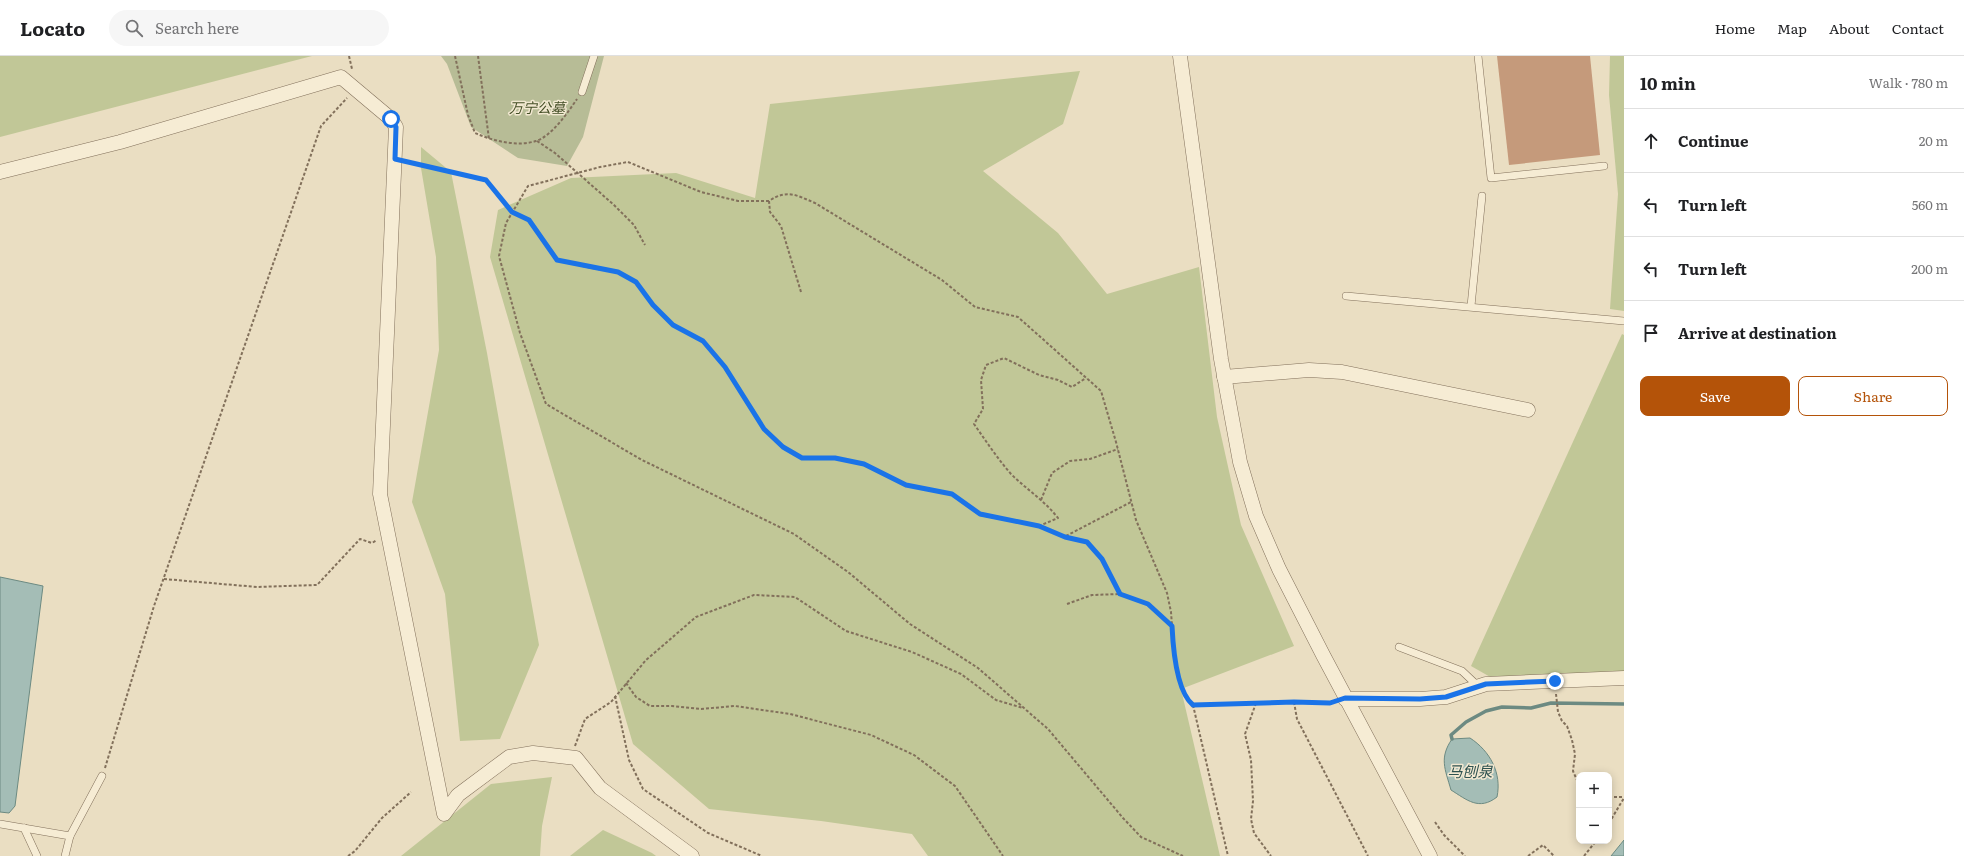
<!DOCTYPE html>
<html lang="en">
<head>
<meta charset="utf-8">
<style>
  body { margin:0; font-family:Literata,"Noto Sans SC",serif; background:#f6f6f6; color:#202124 }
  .controls { position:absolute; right:12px; bottom:12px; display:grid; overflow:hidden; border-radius:8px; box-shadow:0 2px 10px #0003 }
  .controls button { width:36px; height:36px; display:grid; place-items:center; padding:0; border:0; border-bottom:1px solid #e0e0e0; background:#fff; color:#202124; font:20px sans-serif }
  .stop { position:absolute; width:12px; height:12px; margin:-9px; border:3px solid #1a73e8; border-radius:50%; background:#fff }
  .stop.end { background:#1a73e8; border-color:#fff; box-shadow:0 1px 4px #0008 }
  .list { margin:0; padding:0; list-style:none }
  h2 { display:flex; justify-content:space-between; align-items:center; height:52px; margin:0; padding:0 16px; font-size:17px }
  h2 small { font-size:13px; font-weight:400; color:#757577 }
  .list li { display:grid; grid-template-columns:26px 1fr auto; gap:12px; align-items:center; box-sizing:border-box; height:64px; padding:0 16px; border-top:1px solid #e0e0e0 }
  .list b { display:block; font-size:15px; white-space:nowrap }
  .list em { font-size:13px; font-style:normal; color:#757577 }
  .actions { display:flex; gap:8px; padding:12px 16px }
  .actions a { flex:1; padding:9px 0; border:1px solid #b45309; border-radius:8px; text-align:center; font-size:14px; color:#b45309 }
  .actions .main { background:#b45309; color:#fff }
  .icon { flex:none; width:22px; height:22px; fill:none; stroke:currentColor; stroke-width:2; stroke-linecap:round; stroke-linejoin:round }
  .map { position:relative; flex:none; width:1624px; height:800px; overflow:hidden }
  header { display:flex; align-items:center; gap:24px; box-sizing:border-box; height:56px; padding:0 20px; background:#fff; border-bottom:1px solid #e0e0e0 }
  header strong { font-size:19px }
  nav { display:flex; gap:22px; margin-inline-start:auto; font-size:14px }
  .search { width:280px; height:36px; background:#f6f6f6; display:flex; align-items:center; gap:10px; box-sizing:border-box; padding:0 14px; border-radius:22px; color:#757577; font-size:15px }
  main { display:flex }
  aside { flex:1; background:#fff }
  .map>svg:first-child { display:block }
  .green { fill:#c1c797 }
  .cemetery { fill:#b7bc96 }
  .water { fill:#a4bdb6; stroke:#6c8a82 }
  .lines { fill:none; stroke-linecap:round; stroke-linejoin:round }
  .stream { stroke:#6c8a82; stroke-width:3.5 }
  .building { fill:#c59a7b }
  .service-casing { stroke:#82705b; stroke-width:8 }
  .minor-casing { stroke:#82705b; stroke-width:15 }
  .path { stroke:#82705b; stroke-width:2; stroke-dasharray:3 2; stroke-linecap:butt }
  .service { stroke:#f6ecd4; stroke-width:7 }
  .minor { stroke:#f6ecd4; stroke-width:14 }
  .route { stroke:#1a73e8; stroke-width:5 }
  .labels { text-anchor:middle; stroke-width:3; stroke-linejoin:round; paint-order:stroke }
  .park-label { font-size:14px; font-style:italic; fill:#444e26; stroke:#f2e8d1 }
  .water-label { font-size:15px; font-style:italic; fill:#2e5250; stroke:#f2e8d1 }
</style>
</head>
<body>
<header>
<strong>Locato</strong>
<div class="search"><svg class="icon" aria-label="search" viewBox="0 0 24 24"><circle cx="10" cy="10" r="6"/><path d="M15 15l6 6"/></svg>Search here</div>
<nav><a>Home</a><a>Map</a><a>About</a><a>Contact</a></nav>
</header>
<main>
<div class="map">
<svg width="1624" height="800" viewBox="0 0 1624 800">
  <rect width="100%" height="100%" fill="#eadec2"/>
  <g class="green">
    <path d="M0 0H312L0 81Z"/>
    <path d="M1610 0H1624V255L1610 253 1618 138 1609 39Z"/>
    <path d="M1080 15 1063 68 983 115 1058 177 1107 238 1199 211 1217 361 1241 469 1294 590 1181 633 1220 800H928L912 778 821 765 709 753 633 688 490 201 498 154 571 122 676 117 755 142 770 48Z"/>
    <path d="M421 91 451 116 487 297 539 589 500 683 460 685 445 538 412 446 439 294 436 201 421 112Z"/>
    <path d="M1622 278 1624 279V616L1492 622 1471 610Z"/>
    <path d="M552 721 542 770 540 800H401L491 728Z"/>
    <path d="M603 774 652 797 656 800H570Z"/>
  </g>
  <path class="cemetery" d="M441 0H604L583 81 567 110 518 102 471 71 447 8Z"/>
  <g class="water">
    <path d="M0 521 43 530 15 750 9 757 0 756Z"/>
    <path d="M1470 682C1490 695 1502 717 1497 741 1479 755 1467 744 1451 734 1445 713 1439 702 1452 683Z"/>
    <path d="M1624 784V800H1611Z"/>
  </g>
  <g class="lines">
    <path class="stream" d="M1452 683 1451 679 1466 666 1486 655 1502 651 1531 652 1551 647 1624 648"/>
  </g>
  <path class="building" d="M1497 0H1590L1600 99 1509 109Z"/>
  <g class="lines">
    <defs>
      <g id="service">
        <path d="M1478 0 1491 122 1604 110"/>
        <path d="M582 36 594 0"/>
        <path d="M1346 240 1624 265"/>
        <path d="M1471 250 1482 140"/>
        <path d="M1399 591 1462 615 1479 631"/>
        <path d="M0 768 70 780 65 800"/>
        <path d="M24 772 37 800"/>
        <path d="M70 780 102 720"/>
      </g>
      <g id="minor">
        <path d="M1180 0 1221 303 1240 406 1256 460 1279 513 1323 599 1430 800"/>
        <path d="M0 116 120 86 341 21 391 63 396 71 380 438 444 758 458 739 509 701 533 697 576 702 600 732 692 800"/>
        <path d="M1224 321 1309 314 1342 316 1528 354"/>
        <path d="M1345 643H1420L1446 641 1486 628 1624 622"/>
      </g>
    </defs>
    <use href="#service" class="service-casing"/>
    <use href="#minor" class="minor-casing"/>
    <g class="path">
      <path d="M349 0 352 13"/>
      <path d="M455 0 468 59 475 77C493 85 517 91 536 85 552 80 568 56 577 43"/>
      <path d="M478 0 489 83"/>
      <path d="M537 85 555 97 614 149 634 169 645 189"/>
      <path d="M407 106 486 124 512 156 529 164 557 204 591 212 618 216 636 226 653 249 673 269 703 285 725 311 764 373 783 391 802 402H835L864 409 906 429 952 438 980 459 1039 470 1058 462C1045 445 1026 433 1011 418 997 402 986 385 974 368L983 353 981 324 986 309 1004 302 1039 319 1058 324 1072 331 1086 322"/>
      <path d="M769 145H738L701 136 628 106 600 111 528 130 506 167 499 200 520 277 546 348 642 404 794 478 848 516 910 568 978 612 1048 673 1123 762 1141 781 1183 800"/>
      <path d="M801 236 781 170 770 156 769 145C787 133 796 139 815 147L942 224 975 251 1018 261 1101 335 1116 386 1136 464 1167 537 1171 556 1173 583 1177 613 1186 643 1193 649 1294 646H1333"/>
      <path d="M1041 444 1052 417 1070 405 1090 403 1118 393"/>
      <path d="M1040 471 1065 481 1087 486 1102 503 1120 538"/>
      <path d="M1066 480 1131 446"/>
      <path d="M164 523 257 531 317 529 360 483 372 487 377 484"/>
      <path d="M1067 548 1092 539 1120 538 1149 548 1172 570"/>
      <path d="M626 627 636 641 650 650H672L701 653 735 650 790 658 871 679 914 699 955 730 1003 800"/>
      <path d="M1556 638 1558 656 1562 665 1567 670 1572 684 1575 698 1573 715 1579 729"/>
      <path d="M615 640 629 704 643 733 708 777 762 800"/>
      <path d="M1294 646 1297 663 1368 800"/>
      <path d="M1256 647 1245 678 1251 704 1253 745 1251 763 1254 777 1271 800"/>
      <path d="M1193 649 1228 800"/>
      <path d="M575 690 585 663 611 646 646 604 696 561 754 539 795 541 846 575 912 596 961 618 996 644 1023 652"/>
      <path d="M105 712 154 550 321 70 347 42"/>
      <path d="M1609 741H1624"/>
      <path d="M1435 766 1444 779 1465 800"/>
      <path d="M1609 767 1624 742"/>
      <path d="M348 800 355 795 382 762 411 736"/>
      <path d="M1528 800 1543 789 1554 800"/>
      <path d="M1584 800 1596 785"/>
    </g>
    <use href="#service" class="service"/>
    <use href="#minor" class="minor"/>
  </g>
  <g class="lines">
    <path class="route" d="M391 63 396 71 395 103 486 124 512 156 529 164 557 204 618 216 636 226 653 249 673 269 703 285 725 311 764 373 783 391 802 402H835L864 408 906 429 952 438 980 458 1039 470 1065 481 1087 486 1102 503 1120 538 1148 548 1172 570C1173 591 1176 635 1193 649L1294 646 1330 647 1345 642 1420 643 1446 641 1486 628 1555 625"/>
  </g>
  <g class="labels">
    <g class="park-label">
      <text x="537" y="57">万宁公墓</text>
    </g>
    <g class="water-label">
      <text x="1470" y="721">马刨泉</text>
    </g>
  </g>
</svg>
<div class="controls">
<button>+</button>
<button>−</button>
</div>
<div class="stop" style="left:391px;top:63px"></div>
<div class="stop end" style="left:1555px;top:625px"></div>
</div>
<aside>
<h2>10 min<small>Walk · 780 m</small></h2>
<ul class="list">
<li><svg class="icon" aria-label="ahead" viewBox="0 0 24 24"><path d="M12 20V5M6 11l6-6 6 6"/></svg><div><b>Continue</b></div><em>20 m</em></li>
<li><svg class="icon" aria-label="left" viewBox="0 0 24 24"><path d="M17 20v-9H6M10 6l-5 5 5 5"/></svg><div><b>Turn left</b></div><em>560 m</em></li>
<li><svg class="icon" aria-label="left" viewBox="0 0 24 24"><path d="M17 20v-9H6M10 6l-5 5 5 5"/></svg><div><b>Turn left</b></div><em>200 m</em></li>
<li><svg class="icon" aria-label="arrive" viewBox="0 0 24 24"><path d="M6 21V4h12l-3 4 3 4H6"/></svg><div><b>Arrive at destination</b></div></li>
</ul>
<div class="actions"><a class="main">Save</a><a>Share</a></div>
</aside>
</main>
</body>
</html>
